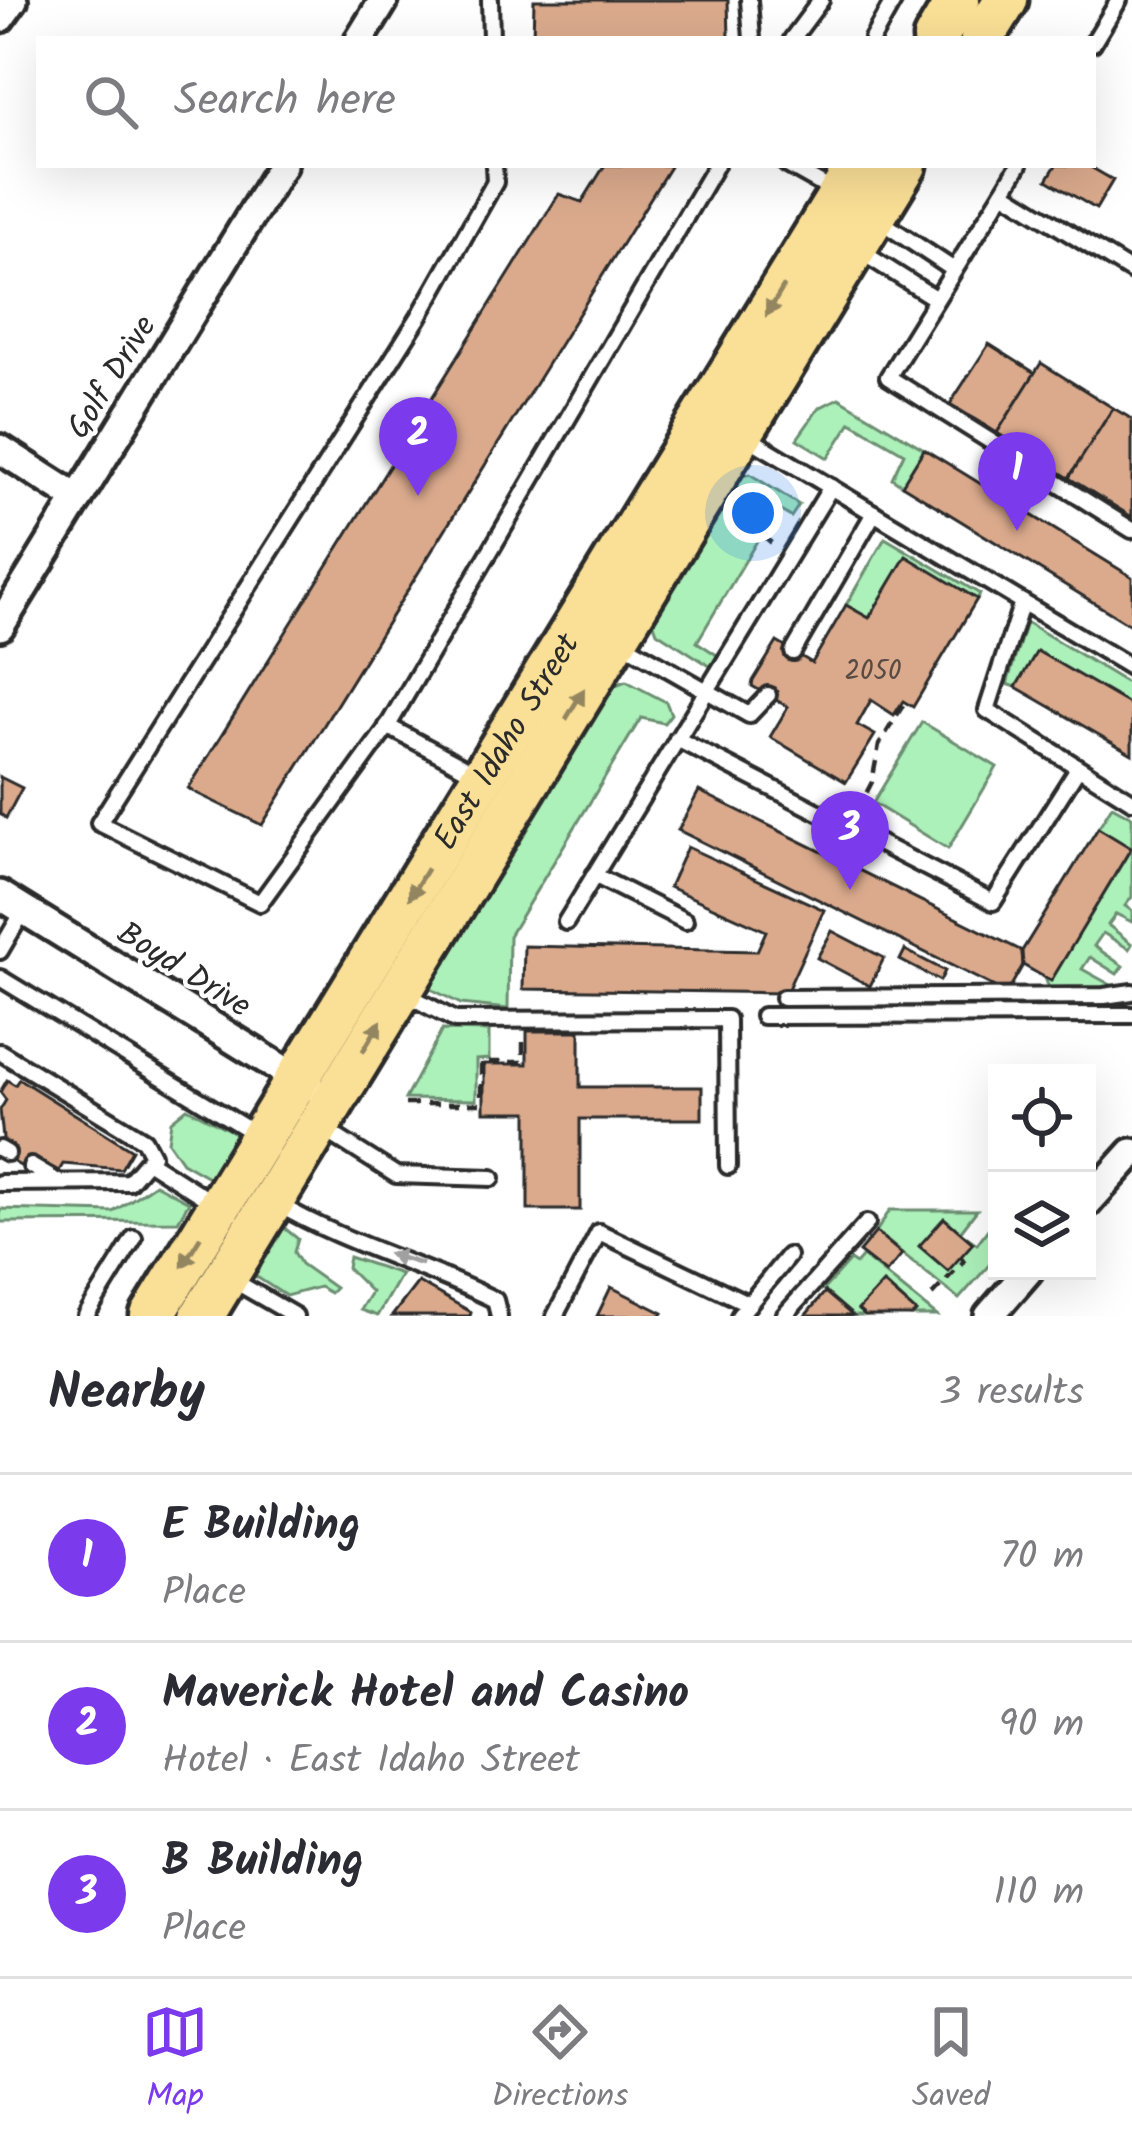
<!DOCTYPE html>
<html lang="en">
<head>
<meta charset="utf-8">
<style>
  body { margin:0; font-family:Kalam,sans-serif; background:#f2f2f3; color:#2b2b33 }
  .controls { position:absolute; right:36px; bottom:36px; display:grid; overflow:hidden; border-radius:0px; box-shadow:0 12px 48px #0002 }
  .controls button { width:108px; height:108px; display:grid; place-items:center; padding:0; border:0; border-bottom:3px solid #e1e1e2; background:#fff; color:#2b2b33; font:60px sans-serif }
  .you { position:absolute; left:753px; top:513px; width:42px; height:42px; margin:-30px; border:9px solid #fff; border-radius:50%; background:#1a73e8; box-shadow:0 0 0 18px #1a73e833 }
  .badge { display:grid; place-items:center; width:78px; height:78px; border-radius:50%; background:#7c3aed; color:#fff; font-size:39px; font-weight:700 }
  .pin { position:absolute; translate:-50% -99px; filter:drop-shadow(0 3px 6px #0008) }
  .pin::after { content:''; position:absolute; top:63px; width:42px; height:36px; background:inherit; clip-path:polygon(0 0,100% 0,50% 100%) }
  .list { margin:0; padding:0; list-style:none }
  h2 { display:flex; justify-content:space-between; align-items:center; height:156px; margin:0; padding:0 48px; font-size:51px }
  h2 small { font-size:39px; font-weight:400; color:#7c7c81 }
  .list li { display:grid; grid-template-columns:78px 1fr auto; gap:36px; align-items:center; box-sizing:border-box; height:168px; padding:0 48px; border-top:3px solid #e1e1e2 }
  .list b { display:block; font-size:45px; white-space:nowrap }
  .list p { margin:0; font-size:39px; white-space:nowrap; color:#7c7c81 }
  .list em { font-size:39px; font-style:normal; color:#7c7c81 }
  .icon { flex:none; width:66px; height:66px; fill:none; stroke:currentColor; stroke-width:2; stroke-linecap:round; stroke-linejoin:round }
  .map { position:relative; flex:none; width:1132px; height:1316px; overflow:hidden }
  .search { position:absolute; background:#fff; box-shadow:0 12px 48px #0002; left:36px; right:36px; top:36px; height:132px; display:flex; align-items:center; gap:30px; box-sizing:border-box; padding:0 42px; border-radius:0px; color:#7c7c81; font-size:45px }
  .sheet { height:660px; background:#fff }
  nav { display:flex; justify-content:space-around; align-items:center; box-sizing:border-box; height:168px; border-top:3px solid #e1e1e2; background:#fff; font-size:33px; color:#7c7c81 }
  nav a { display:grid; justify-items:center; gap:6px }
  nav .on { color:#7c3aed }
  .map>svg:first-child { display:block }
  .green { fill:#acf0ba; stroke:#6c8e72; stroke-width:3 }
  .building { fill:#dbaa8d; stroke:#2b2b2b; stroke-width:3 }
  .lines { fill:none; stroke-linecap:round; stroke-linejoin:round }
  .service-casing { stroke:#2b2b2b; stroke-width:22 }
  .minor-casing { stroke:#2b2b2b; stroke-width:36 }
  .primary-casing { stroke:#2b2b2b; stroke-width:51 }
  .path { stroke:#2b2b2b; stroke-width:4.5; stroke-dasharray:12 9; stroke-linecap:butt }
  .service { stroke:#fff; stroke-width:14 }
  .minor { stroke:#fff; stroke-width:27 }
  .primary { stroke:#fadf96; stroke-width:42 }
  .oneway { fill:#928560 }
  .oneway2 { fill:#a0a0a0 }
  .labels { text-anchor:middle; stroke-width:9; stroke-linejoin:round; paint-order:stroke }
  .number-label { font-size:27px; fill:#574b44 }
  .street-label { font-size:33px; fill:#2b2b2b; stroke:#fff }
</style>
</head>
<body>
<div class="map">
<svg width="1132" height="1316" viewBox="0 0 1132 1316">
  <rect width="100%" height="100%" fill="#fff"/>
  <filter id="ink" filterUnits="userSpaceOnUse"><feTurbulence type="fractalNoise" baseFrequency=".00833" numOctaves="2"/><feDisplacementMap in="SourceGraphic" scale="24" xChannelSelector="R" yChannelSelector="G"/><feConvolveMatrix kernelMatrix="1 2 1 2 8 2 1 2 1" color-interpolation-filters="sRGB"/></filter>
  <g filter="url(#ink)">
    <g class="green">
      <path d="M839 398 924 449 902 485 892 478 904 453 851 422 828 458 797 439 819 408Z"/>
      <path d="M750 474 799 505 791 517 777 509 762 532 729 498 741 476Z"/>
      <path d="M723 504 757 541 697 642 723 659 716 670 657 632 653 621Z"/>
      <path d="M885 538 980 594 977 599 869 618 846 605Z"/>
      <path d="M1026 622 1132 686V706L1038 652 1016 687 1007 684Z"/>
      <path d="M626 681 666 702 671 714 664 723 641 718 509 936 508 1009 461 1004 429 988 613 686Z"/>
      <path d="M922 722 997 767 948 849 873 803Z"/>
      <path d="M1112 806 1132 817V897L1125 906 1132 911V922L1116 914 1108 925 1132 944 1129 949 1103 933 1094 946 1123 966 1117 974 1090 957 1082 969 1111 985 1106 988H1049L1045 978 1051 980 1131 849 1098 828Z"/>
      <path d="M442 1030 489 1031V1059L476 1060V1100L405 1099Z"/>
      <path d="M187 1108 237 1134 210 1178 182 1162 168 1142 171 1121Z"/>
      <path d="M155 1184 189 1202 178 1221 0 1222V1209L113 1212Z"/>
      <path d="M890 1210H977L960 1232 977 1244 988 1229 997 1235V1256L959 1299 876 1232Z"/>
      <path d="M282 1226 298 1239 294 1252 301 1264 335 1288 330 1293 319 1287 286 1296 252 1274Z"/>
      <path d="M863 1256 937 1316H912L915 1312 884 1283 859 1310 865 1316H853L823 1290 850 1260 856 1264Z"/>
      <path d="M349 1257 401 1274 377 1316 360 1310 371 1292 347 1268Z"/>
    </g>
    <g class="building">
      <path d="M534 0H728L729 39H533Z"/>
      <path d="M605 165H671L262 825 188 789 559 194 582 202Z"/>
      <path d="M1056 165H1087L1113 180 1096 209 1047 180Z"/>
      <path d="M989 344 1035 373 997 433 950 404Z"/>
      <path d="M1041 363 1113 408 1069 478 997 433Z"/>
      <path d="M1113 408 1132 419V517L1069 478Z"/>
      <path d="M924 449 1132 577V626L902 485Z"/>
      <path d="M906 556 977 599 913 707 903 701 894 715 871 700 857 725 875 735 846 782 770 737 788 707 752 686 753 681 777 642 812 663 846 605 869 618Z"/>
      <path d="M1037 651 1132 706V754L1016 687Z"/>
      <path d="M0 777 22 788 6 818 0 814Z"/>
      <path d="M699 791 1022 951 1023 965 1007 993 678 830Z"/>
      <path d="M1098 828 1131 848 1051 981 1023 965 1022 951Z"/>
      <path d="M687 847 824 910 786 993 523 989 524 946 757 951 766 931 669 887Z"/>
      <path d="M832 931 884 958 870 986 817 958Z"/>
      <path d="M905 950 945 971 940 981 900 960Z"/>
      <path d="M527 1031H580V1087H702V1119H580V1210H528V1112H484V1064H527Z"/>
      <path d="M19 1079 132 1150 121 1169 63 1164 59 1171 36 1159 29 1171 5 1157 0 1110 6 1100 0 1092 7 1080 15 1085Z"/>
      <path d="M944 1218 973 1243 948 1271 919 1246Z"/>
      <path d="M876 1232 902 1254 886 1273 859 1252Z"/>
      <path d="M418 1282 471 1312 470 1316H392Z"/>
      <path d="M883 1283 916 1312 912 1316H865L858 1310Z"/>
      <path d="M611 1287 663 1313 661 1316H597Z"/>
      <path d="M825 1292 853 1316H805Z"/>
    </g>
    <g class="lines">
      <defs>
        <g id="service">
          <path d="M490 0 491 39"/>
          <path d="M749 0 752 39"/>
          <path d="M792 39 821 0"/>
          <path d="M872 39 894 0"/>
          <path d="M1093 43 1119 0"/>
          <path d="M494 165 495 182 419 317 99 823 260 903 386 729 716 165"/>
          <path d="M787 165 835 192"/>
          <path d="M1003 192 1019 165"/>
          <path d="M879 220 954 270"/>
          <path d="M860 251 936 299"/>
          <path d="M1132 272 1003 192 888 377 1132 530"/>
          <path d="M747 437 1132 668"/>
          <path d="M1022 602 987 710 1132 801"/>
          <path d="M621 642 749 715 768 695"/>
          <path d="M793 652 874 513"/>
          <path d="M387 726 479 775"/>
          <path d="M677 739 993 902 1078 768"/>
          <path d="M594 875 685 921"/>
          <path d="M566 922 831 487"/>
          <path d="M0 951 24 910"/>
          <path d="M0 978 257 1135"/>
          <path d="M406 994 455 1020 727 1019 728 1166"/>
          <path d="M783 998 1104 996 1132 992"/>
          <path d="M763 1016 1132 1015"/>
          <path d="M0 1052 144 1140 152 1155 129 1182 0 1183"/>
          <path d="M322 1128 396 1175 492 1178"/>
          <path d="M0 1149 7 1153"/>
          <path d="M149 1162 215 1204"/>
          <path d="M31 1166 58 1182"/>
          <path d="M276 1203C345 1244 422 1264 495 1300L499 1316"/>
          <path d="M231 1279 295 1316"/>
          <path d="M86 1316 134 1238"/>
          <path d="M555 1316 599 1232 749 1304"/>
          <path d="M739 1316 788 1256"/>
          <path d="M784 1316 867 1223"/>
        </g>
        <g id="minor">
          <path d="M0 18 13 0"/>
          <path d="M360 39 384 0"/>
          <path d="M0 449 78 499"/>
          <path d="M0 626 282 165"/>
          <path d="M0 895 309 1086"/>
          <path d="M1087 1203 1132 1153"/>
          <path d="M989 1316 1028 1271"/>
        </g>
        <g id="primary">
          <path d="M935 39 958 0"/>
          <path d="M982 39 1006 0"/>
          <path id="s1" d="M152 1316 858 165"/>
          <path d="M202 1316 905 165"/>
        </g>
      </defs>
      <use href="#service" class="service-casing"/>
      <use href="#minor" class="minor-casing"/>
      <use href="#primary" class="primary-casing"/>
      <g class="path">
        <path d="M731 507 776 547"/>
        <path d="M857 811 872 782 879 745 905 702"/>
        <path d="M405 1104H481V1062H523V1036"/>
        <path d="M932 1295 964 1261 961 1257"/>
      </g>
      <use href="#service" class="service"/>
      <use href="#minor" class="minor"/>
      <use href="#primary" class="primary"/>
    </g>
    <defs><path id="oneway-solid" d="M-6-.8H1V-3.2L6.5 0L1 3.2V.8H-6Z" transform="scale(3)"/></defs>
    <g class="oneway">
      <use href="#oneway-solid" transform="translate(775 301) rotate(121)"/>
      <use href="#oneway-solid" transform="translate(575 704) rotate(-59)"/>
      <use href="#oneway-solid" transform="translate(418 884) rotate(121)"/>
      <use href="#oneway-solid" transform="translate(372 1036) rotate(-59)"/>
      <use href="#oneway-solid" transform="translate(191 1252) rotate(122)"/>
    </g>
    <use class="oneway2" href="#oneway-solid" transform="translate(405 1259) rotate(-163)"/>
  </g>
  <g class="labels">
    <g class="number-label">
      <text x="873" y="679">2050</text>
    </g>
    <g class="street-label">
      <text transform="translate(110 376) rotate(-58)" y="12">Golf Drive</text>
      <text dy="12" stroke="none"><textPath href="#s1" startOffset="675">East Idaho Street</textPath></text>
      <text transform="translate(185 968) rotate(32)" y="12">Boyd Drive</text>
    </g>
  </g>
</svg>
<div class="controls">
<button><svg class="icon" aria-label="locate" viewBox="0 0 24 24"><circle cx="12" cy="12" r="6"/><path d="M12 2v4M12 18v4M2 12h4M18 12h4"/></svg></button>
<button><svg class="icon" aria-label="layers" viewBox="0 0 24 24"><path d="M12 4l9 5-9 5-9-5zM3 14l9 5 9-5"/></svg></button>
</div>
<div class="you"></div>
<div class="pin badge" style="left:1017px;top:531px">1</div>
<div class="pin badge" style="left:418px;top:496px">2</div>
<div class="pin badge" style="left:850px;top:890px">3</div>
<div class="search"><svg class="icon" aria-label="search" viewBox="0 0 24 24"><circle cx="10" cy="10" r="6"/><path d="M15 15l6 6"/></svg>Search here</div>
</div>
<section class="sheet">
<h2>Nearby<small>3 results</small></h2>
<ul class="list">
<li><span class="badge">1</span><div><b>E Building</b><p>Place</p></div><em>70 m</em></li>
<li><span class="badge">2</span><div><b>Maverick Hotel and Casino</b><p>Hotel · East Idaho Street</p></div><em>90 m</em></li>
<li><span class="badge">3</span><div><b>B Building</b><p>Place</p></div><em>110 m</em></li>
</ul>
</section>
<nav>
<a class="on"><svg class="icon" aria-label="map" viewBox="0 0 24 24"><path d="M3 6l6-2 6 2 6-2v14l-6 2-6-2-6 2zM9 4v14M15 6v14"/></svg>Map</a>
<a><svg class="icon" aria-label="directions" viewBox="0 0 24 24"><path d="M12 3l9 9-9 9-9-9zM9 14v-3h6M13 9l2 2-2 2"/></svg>Directions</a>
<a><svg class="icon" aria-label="saved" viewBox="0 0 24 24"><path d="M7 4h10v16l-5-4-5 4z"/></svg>Saved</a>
</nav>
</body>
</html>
